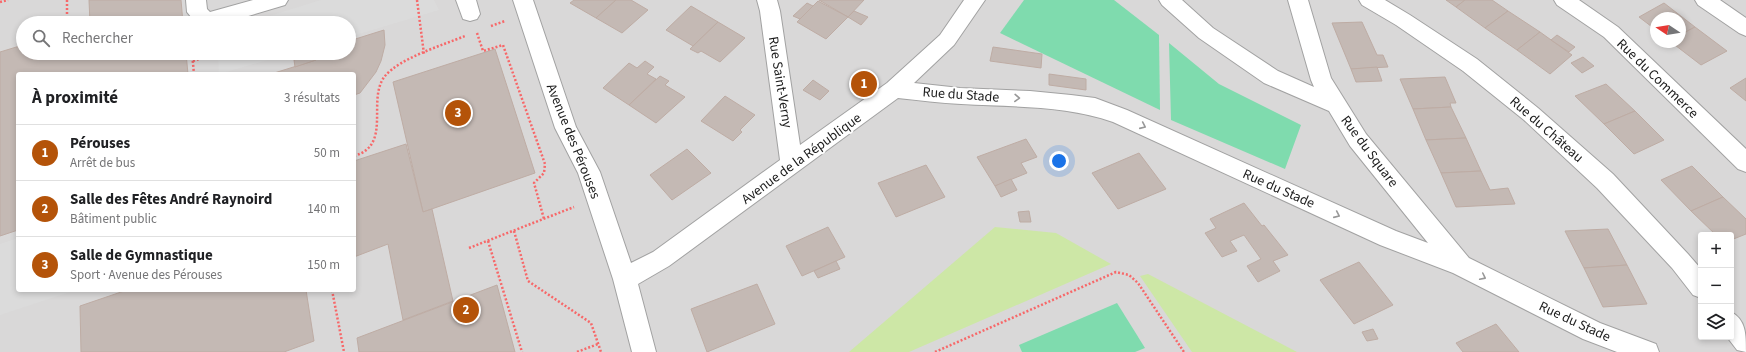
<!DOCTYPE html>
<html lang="fr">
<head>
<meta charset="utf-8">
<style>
  body { margin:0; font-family:"Source Sans 3",sans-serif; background:#f2f2f2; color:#202124 }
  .controls { position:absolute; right:12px; bottom:12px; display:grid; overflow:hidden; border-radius:4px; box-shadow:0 2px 6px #0003 }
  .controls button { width:36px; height:36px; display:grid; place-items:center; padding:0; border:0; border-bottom:1px solid #e0e0e0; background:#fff; color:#202124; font:20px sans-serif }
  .compass { position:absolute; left:1650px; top:12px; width:36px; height:36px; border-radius:50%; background:#fff; box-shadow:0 2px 6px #0003; rotate:282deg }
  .you { position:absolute; left:1059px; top:161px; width:14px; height:14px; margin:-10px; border:3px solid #fff; border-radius:50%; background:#1a73e8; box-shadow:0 0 0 6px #1a73e833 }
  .badge { display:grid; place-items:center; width:26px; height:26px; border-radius:50%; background:#b45309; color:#fff; font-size:13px; font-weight:700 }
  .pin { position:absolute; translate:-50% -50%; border:2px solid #fff; box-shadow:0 1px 4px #0006 }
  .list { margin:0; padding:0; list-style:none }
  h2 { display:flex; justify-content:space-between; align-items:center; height:52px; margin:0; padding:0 16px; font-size:17px }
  h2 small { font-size:13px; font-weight:400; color:#757577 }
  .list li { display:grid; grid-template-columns:26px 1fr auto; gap:12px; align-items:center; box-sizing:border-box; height:56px; padding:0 16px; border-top:1px solid #e0e0e0 }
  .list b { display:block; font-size:15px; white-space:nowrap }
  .list p { margin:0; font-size:13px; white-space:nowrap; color:#757577 }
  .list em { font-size:13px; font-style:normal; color:#757577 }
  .icon { flex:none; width:22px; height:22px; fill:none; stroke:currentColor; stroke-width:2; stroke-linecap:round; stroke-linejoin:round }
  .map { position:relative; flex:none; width:1746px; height:352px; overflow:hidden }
  .search { position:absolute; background:#fff; box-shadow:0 2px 6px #0003; left:16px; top:16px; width:340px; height:44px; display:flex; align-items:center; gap:10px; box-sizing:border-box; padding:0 14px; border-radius:22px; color:#757577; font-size:15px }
  .panel { position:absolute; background:#fff; box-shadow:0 2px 6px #0003; left:16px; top:72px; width:340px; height:220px; border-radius:4px }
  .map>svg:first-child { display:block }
  .residential { fill:#d9d8d8; fill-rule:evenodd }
  .grass { fill:#cde7a6 }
  .pitch { fill:#7fdbae }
  .parking { fill:#dbdbdb }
  .building { fill:#c4b9b4; stroke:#beaca4 }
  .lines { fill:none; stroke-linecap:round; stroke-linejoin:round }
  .minor-casing { stroke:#a2a2a2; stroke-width:2 }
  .path { stroke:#f76869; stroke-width:2.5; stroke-dasharray:2 2; stroke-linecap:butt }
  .minor { fill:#fff; fill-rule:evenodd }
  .oneway { stroke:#989898 }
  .labels { text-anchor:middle; stroke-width:4; stroke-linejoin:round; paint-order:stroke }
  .street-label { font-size:14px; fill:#1b1b1b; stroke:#fff }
</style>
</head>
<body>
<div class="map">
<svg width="1746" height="352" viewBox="0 0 1746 352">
  <rect width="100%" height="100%" fill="#ede7e1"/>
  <path class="residential" d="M0 0H1746V352H0ZM1656 18H1680V42H1656ZM23 23H349V53H23ZM18 74H354V290H18ZM1701 235H1731V337H1701Z"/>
  <g class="grass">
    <path d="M995 227 1056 233 1111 264 909 352H849Z"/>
    <path d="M1148 274 1297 352H1192L1140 276Z"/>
  </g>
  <g class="pitch">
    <path d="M1024 0H1114L1159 35 1160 110 1000 33Z"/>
    <path d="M1169 43 1219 84 1301 125 1285 169 1171 120Z"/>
    <path d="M1117 303 1145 348 1135 352H1022L1019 345Z"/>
  </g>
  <g class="parking">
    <path d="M321 0H434L439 10 349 37V23H247Z"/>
    <path d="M218 53H292L219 74Z"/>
    <path d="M18 238V290H76L0 315V244Z"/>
  </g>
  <g class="building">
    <path d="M89 0H181L183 23H90Z"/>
    <path d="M574 0H616L596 18 570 3Z"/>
    <path d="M616 0H631L648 10 622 33 596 18Z"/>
    <path d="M819 0H864L848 17Z"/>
    <path d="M1446 0H1465L1456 7Z"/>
    <path d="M1465 0H1492L1508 11 1485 28 1456 7Z"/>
    <path d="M818 1 848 17 826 39 797 22Z"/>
    <path d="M807 3 813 6 800 19 793 16Z"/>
    <path d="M1664 3 1695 27 1680 35V18H1656V30L1639 17Z"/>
    <path d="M691 6 718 22 693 46 666 30Z"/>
    <path d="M854 11 868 17 861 25 848 17Z"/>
    <path d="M1508 11 1540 32 1517 50 1485 28Z"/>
    <path d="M718 22 745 38 720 62 701 51 698 53 690 49Z"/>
    <path d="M1362 22 1377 55H1383L1388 67 1351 69 1332 23Z"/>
    <path d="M1695 27 1727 51 1701 65 1671 42H1680V35Z"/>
    <path d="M384 30 385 45 381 61 376 72 360 93 354 95V74H271L316 60 322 53H349V41Z"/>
    <path d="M1540 32 1572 55 1550 74 1517 50Z"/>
    <path d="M1557 35 1575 47 1569 52 1551 40Z"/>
    <path d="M23 45V53H186L188 74H18V230L0 236V52Z"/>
    <path d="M993 47 1042 54 1041 68 990 61Z"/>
    <path d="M495 49 535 173 423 212 393 82Z"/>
    <path d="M316 53H322L316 60 295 67 294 60Z"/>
    <path d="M1583 57 1594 66 1582 73 1571 63Z"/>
    <path d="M645 61 654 67 647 74 656 79 629 105 603 88 629 63 637 68Z"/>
    <path d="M1377 67 1382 81 1356 82 1351 69Z"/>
    <path d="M1049 74 1086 79V90L1049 85Z"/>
    <path d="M660 76 669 81 665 85 685 97 656 123 629 105Z"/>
    <path d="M1445 77 1456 103H1450L1451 107 1413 109 1400 79Z"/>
    <path d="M1746 78V101L1730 88Z"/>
    <path d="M813 80 829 91 820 100 803 90Z"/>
    <path d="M1606 84 1635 111 1604 124 1575 96Z"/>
    <path d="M725 96 755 115 740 130 742 132 733 141 701 121Z"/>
    <path d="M1451 107 1466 138 1426 140 1413 109Z"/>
    <path d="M1635 111 1664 140 1634 154 1604 124Z"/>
    <path d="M1466 138 1481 171 1441 173 1426 140Z"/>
    <path d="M1026 139 1037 157 1021 163 1027 173 995 186 977 157Z"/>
    <path d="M406 144 423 212 432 209 453 301 403 320 388 244 354 257V161Z"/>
    <path d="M687 149 711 173 672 200 650 175Z"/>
    <path d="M1139 153 1166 189 1118 209 1092 173Z"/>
    <path d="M926 165 945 197 896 217 878 183Z"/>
    <path d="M1692 166 1723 197 1691 211 1661 180Z"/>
    <path d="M1481 171 1490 190 1508 188 1515 204 1456 207 1441 173Z"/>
    <path d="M1011 179 1017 190 1001 197 995 186Z"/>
    <path d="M1723 197 1746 219V234L1731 240V235H1716L1691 211Z"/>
    <path d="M1244 203 1262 226 1264 225 1288 255 1273 261 1280 271 1258 282 1247 266 1261 259 1244 235 1230 241 1237 251 1222 257 1205 233 1216 228 1210 219Z"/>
    <path d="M1029 211 1031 222H1020L1018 212Z"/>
    <path d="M828 227 845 257 802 276 786 246Z"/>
    <path d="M1608 229 1627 265 1584 268 1565 231Z"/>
    <path d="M836 261 840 269 818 278 814 271Z"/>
    <path d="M1359 262 1393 305 1354 324 1320 280Z"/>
    <path d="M1627 265 1647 304 1603 307 1584 268Z"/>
    <path d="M757 284 775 324 707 352 691 309Z"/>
    <path d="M497 285 515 352H359L357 338Z"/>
    <path d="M127 290H306L314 341 284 352H81L80 306Z"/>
    <path d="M1496 324 1519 352H1463L1456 343Z"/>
    <path d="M1373 329 1378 339 1367 341 1362 332Z"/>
  </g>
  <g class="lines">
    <defs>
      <g id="minor">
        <path d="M186 0H206L207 9 210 12 253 0H288L285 5 225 23H196L187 12Z"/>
        <path d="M456 0H476L480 14 477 19 470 21 463 19Z"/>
        <path d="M513 0H533L576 127 600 172 631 263 653 252 780 160 760 11 757 0H777L780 11 800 145 887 83 940 35 964 0H985L954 45 914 83 960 88 1030 91 1071 95 1095 98 1127 110 1396 231 1428 243 1350 146 1329 111 1264 83 1199 38 1162 5 1159 0H1182L1213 28 1278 71 1314 87 1311 80 1288 0H1308L1331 78 1366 134 1469 258 1600 323 1656 344 1659 352H1617L1583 339 1453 273 1380 245 1113 122C1065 105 1012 107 961 104 940 103 919 100 898 98L669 266 638 284 656 352H632L613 279 578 173 555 128Z"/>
        <path d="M1359 0H1385L1410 15 1477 59 1538 108 1613 174 1688 254 1701 269V298L1693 295 1672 268 1597 188 1524 120 1463 71 1396 25 1362 5Z"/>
        <path d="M1554 0H1579L1618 27 1746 149V172L1738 169 1604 37 1557 5Z"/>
        <path d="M1695 0H1720L1746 18V36L1739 33 1698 5Z"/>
        <path d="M1731 312C1746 320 1746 334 1746 352L1737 350 1727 337H1731Z"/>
      </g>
    </defs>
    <use href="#minor" class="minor-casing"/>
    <g class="path">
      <path d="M67 0V23"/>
      <path d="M417 0 424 54"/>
      <path d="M0 2 8 0"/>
      <path d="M491 26 505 21"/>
      <path d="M477 33 483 51 503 45 545 164 544 173 534 183 544 219"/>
      <path d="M192 53 194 74"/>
      <path d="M193 61 218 53"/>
      <path d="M354 156C393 145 366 100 385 76 400 58 443 45 465 36"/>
      <path d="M514 231 528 281 591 323 601 352"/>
      <path d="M488 241 522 352"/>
      <path d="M469 248 574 207"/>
      <path d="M332 290 344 352"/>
      <path d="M577 352 598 344"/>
      <path d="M935 352 1116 272 1129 275 1138 283 1184 352"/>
    </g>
    <use href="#minor" class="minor"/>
  </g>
  <defs><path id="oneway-chevron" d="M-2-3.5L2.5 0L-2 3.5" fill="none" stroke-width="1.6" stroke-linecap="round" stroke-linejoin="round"/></defs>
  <g class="oneway">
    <use href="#oneway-chevron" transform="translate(1017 98) rotate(2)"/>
    <use href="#oneway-chevron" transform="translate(1143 126) rotate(24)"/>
    <use href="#oneway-chevron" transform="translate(1337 215) rotate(24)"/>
    <use href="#oneway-chevron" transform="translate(1483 277) rotate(26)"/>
  </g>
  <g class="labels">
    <g class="street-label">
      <text transform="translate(1658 78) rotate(44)" y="5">Rue du Commerce</text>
      <text transform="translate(781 82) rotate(81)" y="5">Rue Saint-Verny</text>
      <text transform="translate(961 94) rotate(4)" y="5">Rue du Stade</text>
      <text transform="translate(1547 129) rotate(41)" y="5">Rue du Château</text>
      <text transform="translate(574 141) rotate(68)" y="5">Avenue des Pérouses</text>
      <text transform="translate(1370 151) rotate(53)" y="5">Rue du Square</text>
      <text transform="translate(801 158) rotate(-36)" y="5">Avenue de la République</text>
      <text transform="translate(1279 188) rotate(24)" y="5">Rue du Stade</text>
      <text transform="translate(1575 321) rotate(25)" y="5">Rue du Stade</text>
    </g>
  </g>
</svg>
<div class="controls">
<button>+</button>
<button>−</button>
<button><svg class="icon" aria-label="layers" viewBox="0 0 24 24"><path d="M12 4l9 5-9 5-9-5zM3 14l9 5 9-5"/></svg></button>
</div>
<svg class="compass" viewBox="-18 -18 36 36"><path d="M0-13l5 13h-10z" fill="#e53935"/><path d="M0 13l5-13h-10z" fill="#757577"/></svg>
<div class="you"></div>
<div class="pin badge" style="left:864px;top:84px">1</div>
<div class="pin badge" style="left:466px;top:310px">2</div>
<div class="pin badge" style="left:458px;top:113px">3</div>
<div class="search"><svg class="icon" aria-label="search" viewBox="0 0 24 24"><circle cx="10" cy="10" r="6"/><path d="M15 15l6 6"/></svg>Rechercher</div>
<section class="panel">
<h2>À proximité<small>3 résultats</small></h2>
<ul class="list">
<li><span class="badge">1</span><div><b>Pérouses</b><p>Arrêt de bus</p></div><em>50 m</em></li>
<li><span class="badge">2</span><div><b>Salle des Fêtes André Raynoird</b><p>Bâtiment public</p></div><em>140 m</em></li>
<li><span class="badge">3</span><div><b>Salle de Gymnastique</b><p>Sport · Avenue des Pérouses</p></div><em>150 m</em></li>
</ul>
</section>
</div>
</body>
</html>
